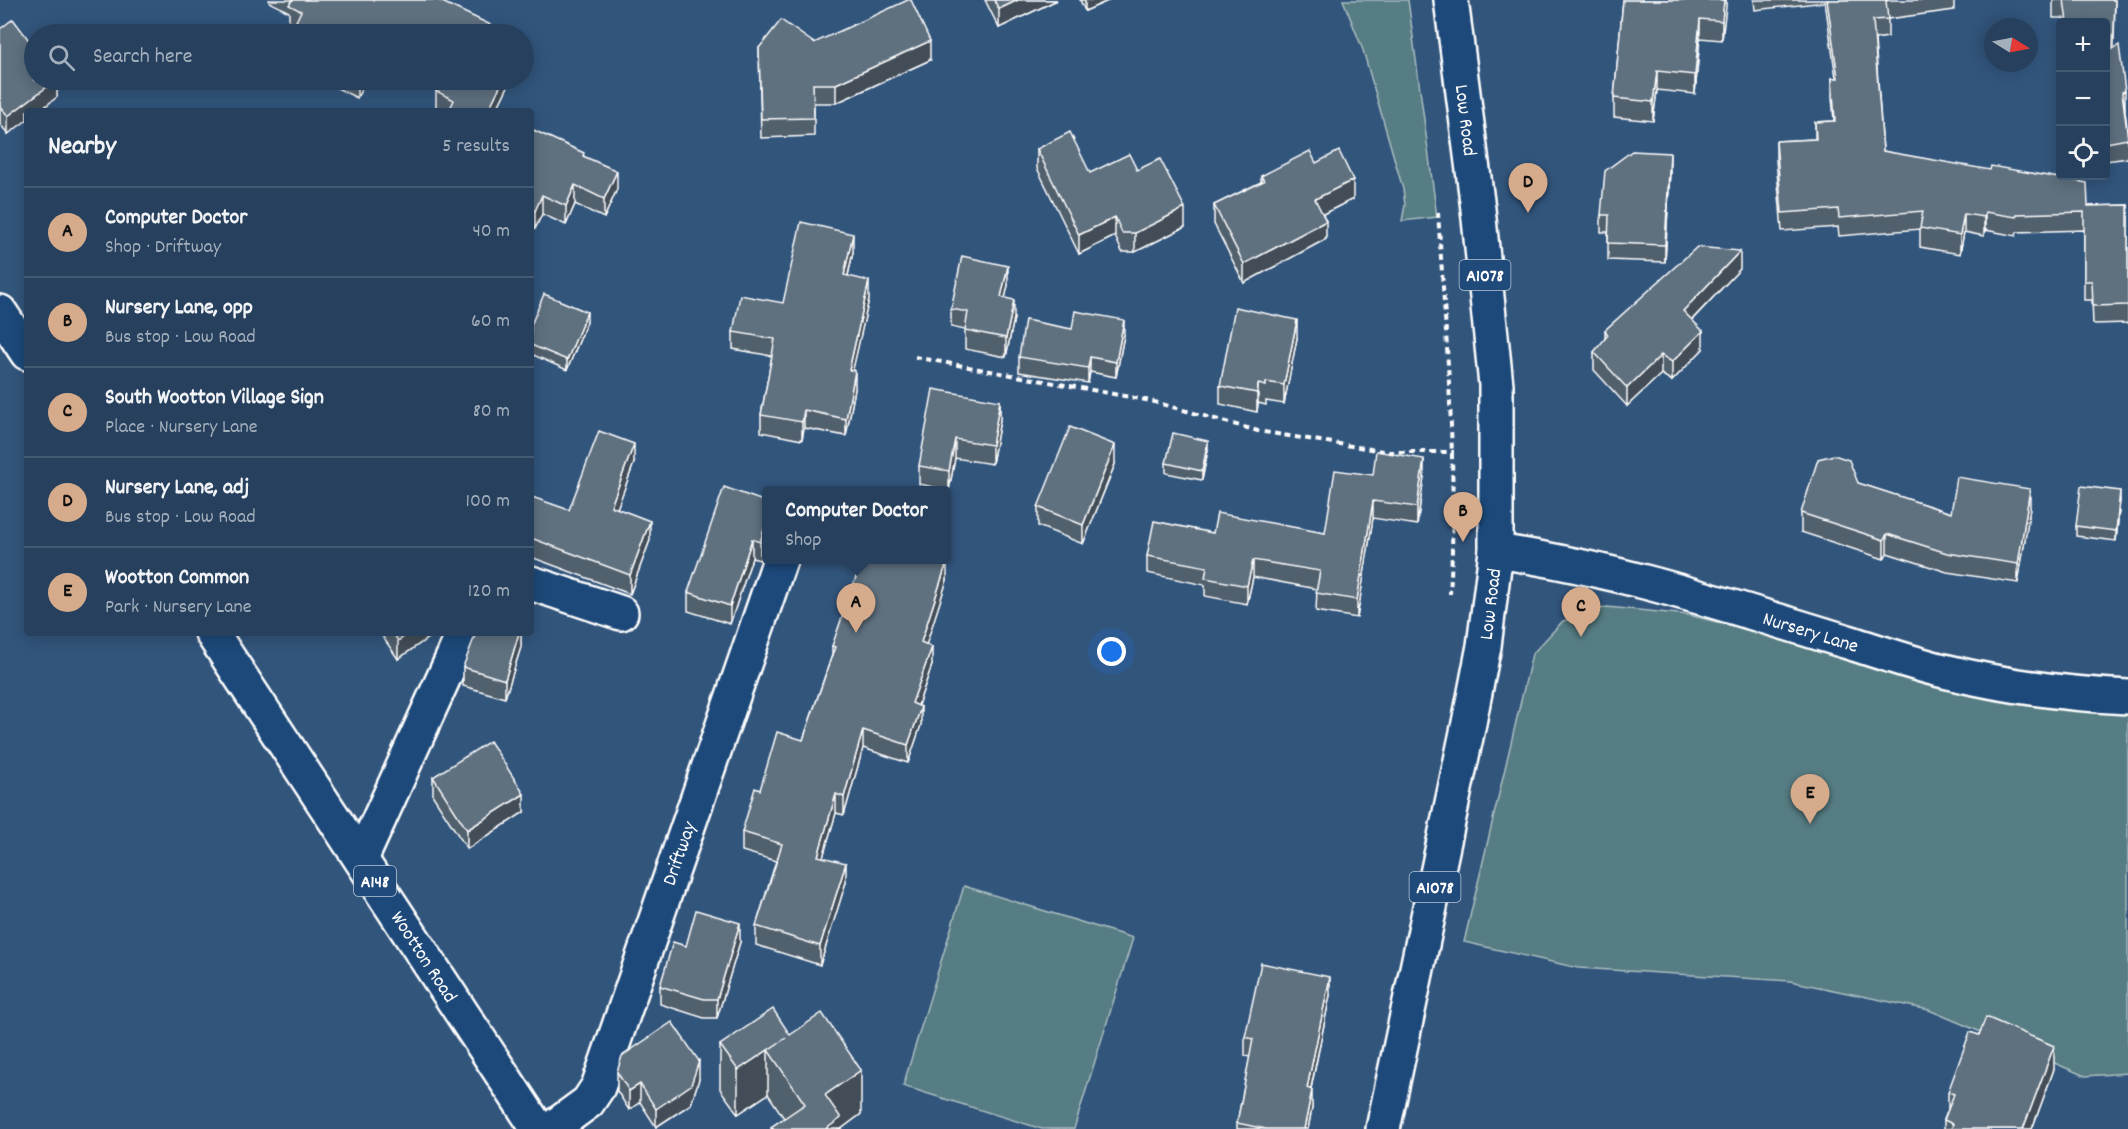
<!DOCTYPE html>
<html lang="en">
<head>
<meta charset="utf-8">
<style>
  body { margin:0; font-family:Dekko,sans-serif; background:#2e4763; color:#f1f3f6 }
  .controls { position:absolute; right:18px; top:18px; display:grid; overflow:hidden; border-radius:6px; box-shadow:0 3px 15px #0003 }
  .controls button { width:54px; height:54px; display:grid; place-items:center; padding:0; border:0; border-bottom:2px solid #425972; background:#26405d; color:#f1f3f6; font:30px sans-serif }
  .compass { position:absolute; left:1984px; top:18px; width:54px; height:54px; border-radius:50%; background:#26405d; box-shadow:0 3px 15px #0003; rotate:100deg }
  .you { position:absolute; left:1112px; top:652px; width:21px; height:21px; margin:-15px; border:4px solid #fff; border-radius:50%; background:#1a73e8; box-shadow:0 0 0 9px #1a73e833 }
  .badge { display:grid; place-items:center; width:39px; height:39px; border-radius:50%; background:#d6ab8b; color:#111; font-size:20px; font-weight:700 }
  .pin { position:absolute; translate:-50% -50px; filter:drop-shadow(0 2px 3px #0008) }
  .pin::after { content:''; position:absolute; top:32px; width:21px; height:18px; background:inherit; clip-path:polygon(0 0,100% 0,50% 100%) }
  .popup { position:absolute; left:762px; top:486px; width:189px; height:78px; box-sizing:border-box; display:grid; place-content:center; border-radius:6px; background:#26405d; filter:drop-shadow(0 2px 4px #0005); font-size:20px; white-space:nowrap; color:#a4afbc }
  .popup b { font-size:22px; color:#f1f3f6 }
  .popup::after { content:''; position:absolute; left:50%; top:100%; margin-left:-12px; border:12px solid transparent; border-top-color:#26405d }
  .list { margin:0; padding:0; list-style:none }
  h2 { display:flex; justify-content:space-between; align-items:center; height:78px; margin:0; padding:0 24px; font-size:26px }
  h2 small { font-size:20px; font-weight:400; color:#a4afbc }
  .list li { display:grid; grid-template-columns:39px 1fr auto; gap:18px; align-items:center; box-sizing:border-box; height:90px; padding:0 24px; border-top:2px solid #425972 }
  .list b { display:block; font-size:22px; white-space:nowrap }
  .list p { margin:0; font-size:20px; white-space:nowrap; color:#a4afbc }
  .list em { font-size:20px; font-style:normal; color:#a4afbc }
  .icon { flex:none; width:33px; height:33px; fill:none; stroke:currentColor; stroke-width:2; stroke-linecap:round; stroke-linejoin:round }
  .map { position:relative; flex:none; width:2128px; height:1129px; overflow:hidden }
  .search { position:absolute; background:#26405d; box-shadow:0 3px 15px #0003; left:24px; top:24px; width:510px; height:66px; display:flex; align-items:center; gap:15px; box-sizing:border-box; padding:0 21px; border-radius:33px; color:#a4afbc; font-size:22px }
  .panel { position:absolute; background:#26405d; box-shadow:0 3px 15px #0003; left:24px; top:108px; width:510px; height:528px; border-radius:6px }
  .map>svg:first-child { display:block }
  .green { fill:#577d83; stroke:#abbec1; stroke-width:1.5 }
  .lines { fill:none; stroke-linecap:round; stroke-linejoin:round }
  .minor-casing { stroke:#fff; stroke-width:38 }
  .major-casing { stroke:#fff; stroke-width:38 }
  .path { stroke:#fff; stroke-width:4; stroke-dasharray:6 4.5; stroke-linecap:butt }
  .minor { stroke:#1f4a7a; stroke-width:33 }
  .major { stroke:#1f4a7a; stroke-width:33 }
  .wall { fill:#51606d; stroke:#fff; stroke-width:1.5 }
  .shaded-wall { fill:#424e59; stroke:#fff; stroke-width:1.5 }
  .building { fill:#5e707f; stroke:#fff; stroke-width:1.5 }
  .labels { text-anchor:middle; stroke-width:4.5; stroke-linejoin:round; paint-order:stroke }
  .shield { fill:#1f4a7a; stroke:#bcc9d7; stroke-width:1.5 }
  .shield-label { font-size:18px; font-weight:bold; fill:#fff }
  .street-label { font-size:20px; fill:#fff; stroke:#1f4a7a }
</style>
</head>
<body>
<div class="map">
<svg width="2128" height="1129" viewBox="0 0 2128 1129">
  <rect width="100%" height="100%" fill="#32557c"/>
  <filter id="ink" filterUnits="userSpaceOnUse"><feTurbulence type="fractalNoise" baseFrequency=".0167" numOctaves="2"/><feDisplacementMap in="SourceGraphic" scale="12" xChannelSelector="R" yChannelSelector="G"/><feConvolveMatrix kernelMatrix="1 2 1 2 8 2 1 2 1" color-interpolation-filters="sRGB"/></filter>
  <g filter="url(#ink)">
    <g class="green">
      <path d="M1343 0H1408L1437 217 1402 221 1405 205 1403 189 1363 50Z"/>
      <path d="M1607 607 1689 615 1978 688 2128 706V1073L2085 1076 1929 1010 1790 981 1578 968 1464 942 1532 654 1563 621Z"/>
      <path d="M964 886 1133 938 1074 1129H1042L903 1086Z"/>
    </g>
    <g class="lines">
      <defs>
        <g id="minor">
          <path d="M1496 551C1616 568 1732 607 1848 642 1880 652 1911 663 1944 671 2004 686 2066 694 2128 697"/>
          <path d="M531 583 621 613"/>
          <path d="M361 859 464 633"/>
          <path d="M551 1129 588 1102 598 1087 780 560"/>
        </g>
        <g id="major">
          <path d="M0 312 27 353"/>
          <path d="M212 633 538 1129"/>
          <path d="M1383 1129 1469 723 1484 646 1496 551V385L1478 209 1451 0"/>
        </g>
      </defs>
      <use href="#minor" class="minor-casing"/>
      <use href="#major" class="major-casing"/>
      <g class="path">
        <path d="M1438 212C1446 339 1458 467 1450 594"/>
        <path d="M915 357 1151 401 1258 431 1389 452H1454"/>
      </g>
      <use href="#minor" class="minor"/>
      <use href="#major" class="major"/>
    </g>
    <g class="wall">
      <path d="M269 0H438L294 26 289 23V12L269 2Z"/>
      <path d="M985 0H1057L999 28Z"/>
      <path d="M1080 0H1110L1085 11Z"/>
      <path d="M1623 0H1726L1722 40 1700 38 1695 94 1657 90 1653 121 1614 117V98Z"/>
      <path d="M1754 0H1954V10L1888 19V37L1875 39 1883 151 2088 206 2128 205V323L2093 324 2092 300H2084V230L2017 232 2016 236 1985 230 1984 236 1964 232 1960 254 1920 247V229L1839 236 1838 227 1782 231 1776 160V141L1815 139V122L1834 121 1832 97V78H1836L1825 2 1755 10Z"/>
      <path d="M2053 0H2115L2114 48 2125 110 2128 134V158L2106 161V22H2064V18H2053Z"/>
      <path d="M0 29 57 80V97L39 111H27L8 134 0 124Z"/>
      <path d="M814 43 930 60 836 103H814V136L761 138 759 48Z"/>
      <path d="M327 80H366L357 98 327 83Z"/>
      <path d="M415 80H511L496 111H439L436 109V90Z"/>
      <path d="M531 129 584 156 617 189 604 218 575 204 566 225 542 214 535 229 531 228Z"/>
      <path d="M1037 149 1090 173 1137 170 1185 227 1135 252H1122L1115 236 1079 254 1037 168Z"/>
      <path d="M1316 163 1353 199 1323 214 1326 239 1244 283 1214 224V205L1261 182V176Z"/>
      <path d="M1670 171 1665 262 1608 260V232H1601V215Z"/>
      <path d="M853 252 848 276 869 299 852 371 855 389 846 436 804 428 802 440 761 432V415L772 356 733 349V332L783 303Z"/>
      <path d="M1740 269 1692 320 1703 349 1672 381 1661 374 1627 406 1594 370V352L1605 339V330Z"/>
      <path d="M1008 285 1005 298 1014 318 1006 357 965 349V330L951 327V309Z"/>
      <path d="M587 322 567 370 531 354V325Z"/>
      <path d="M1072 329 1124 335 1116 377 1090 372 1088 383 1019 372V357Z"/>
      <path d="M1297 338 1284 404 1266 401V405L1258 403 1257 412 1220 404V386Z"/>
      <path d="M1000 401V420L992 464 955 458 949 490 919 484V466Z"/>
      <path d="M1208 450 1202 480 1166 473V463Z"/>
      <path d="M634 463 617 508 650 540 630 594 531 557V500L569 510Z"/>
      <path d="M1115 464 1083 544 1038 526V507Z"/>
      <path d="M1373 475 1424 476 1417 525 1373 518 1357 618 1316 611 1317 589 1253 577 1247 604 1205 596V585L1147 573V556L1213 533H1325Z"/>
      <path d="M1858 483 1951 513 2030 508 2018 583 1947 572 1887 553 1884 559 1801 532V513Z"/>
      <path d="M2120 500 2116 541 2076 536V526Z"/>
      <path d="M766 502V541L760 560 752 558 730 624 688 611V592Z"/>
      <path d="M947 580 926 644 932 665 918 705 921 725 908 763 863 748 844 815 836 813 823 857 846 882 820 965 756 945V926L776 861 742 851V832L760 790 803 740 832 655V646Z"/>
      <path d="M380 633H432V635L398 659Z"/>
      <path d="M521 633V647L505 698 463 686V667Z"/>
      <path d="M433 777 524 812 467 849 433 796Z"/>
      <path d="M740 942 717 1018H704L660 1004V986L686 946Z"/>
      <path d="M1330 995 1311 1089 1312 1108 1308 1129H1237V1123L1250 1057 1245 1056V1037Z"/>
      <path d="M790 1035 861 1114 841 1129H771V1127L784 1118 768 1094 738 1114 720 1089V1045Z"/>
      <path d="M2054 1069 2032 1129H1944V1120L1948 1110V1092Z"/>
      <path d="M617 1072 699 1079 691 1104 656 1127 640 1102 629 1110 617 1091Z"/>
    </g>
    <g class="shaded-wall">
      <path d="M1018 0H1057L999 28V9Z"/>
      <path d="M1085 0H1110L1085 11Z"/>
      <path d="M1724 0H1726V7L1722 40V21Z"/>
      <path d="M1700 19V38L1695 94V75Z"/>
      <path d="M930 41V60L836 103V84Z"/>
      <path d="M1657 71V90L1653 121V102Z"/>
      <path d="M56 80H57V97L39 111H27V120L8 134V116Z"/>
      <path d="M357 80H366L357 98Z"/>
      <path d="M503 80H511L496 111H488Z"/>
      <path d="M2125 91V110L2122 92Z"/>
      <path d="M1670 153V171L1665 262V245Z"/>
      <path d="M617 171V189L604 218V199Z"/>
      <path d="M1353 180V199L1315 218V199Z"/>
      <path d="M575 185V204L566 225V206Z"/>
      <path d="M542 195V214L535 229V211Z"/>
      <path d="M1185 208V227L1135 252V233Z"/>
      <path d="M1985 212V230L1984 236V217Z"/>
      <path d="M1964 214V232L1960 254V235Z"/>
      <path d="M1115 217V236L1079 254V235Z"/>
      <path d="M1326 221V239L1244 283V264Z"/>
      <path d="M853 234V252L844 293V275Z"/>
      <path d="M1740 251V269L1683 329V311Z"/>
      <path d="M1008 266V285L1001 316V297Z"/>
      <path d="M869 281V299L849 387V370Z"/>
      <path d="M1014 300V318L1006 357V338Z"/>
      <path d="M587 312V322L567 370V360Z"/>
      <path d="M1124 320V335L1116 377V362Z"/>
      <path d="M1297 320V338L1284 404V385Z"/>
      <path d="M1703 331V349L1672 381V362Z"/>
      <path d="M1661 355V374L1627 406V388Z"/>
      <path d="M1090 357V372L1088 383V368Z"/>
      <path d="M855 371V389L846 436V419Z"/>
      <path d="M1258 384V403L1257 412V393Z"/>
      <path d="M1000 401V420L992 464V445Z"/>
      <path d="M804 410V428L802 440V422Z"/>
      <path d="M955 439V458L949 490V471Z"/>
      <path d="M1208 441V450L1202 480V471Z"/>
      <path d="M634 444V463L611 525V506Z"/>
      <path d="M1115 445V464L1083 544V525Z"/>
      <path d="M1424 459V476L1417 525V507Z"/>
      <path d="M2030 489V508L2018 583V564Z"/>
      <path d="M2120 491V500L2116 541V531Z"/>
      <path d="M1373 501V518L1357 618V600Z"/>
      <path d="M650 521V540L630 594V575Z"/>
      <path d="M766 523V541L760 560V542Z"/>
      <path d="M1887 534V553L1884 559V540Z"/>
      <path d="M752 539V558L730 624V606Z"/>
      <path d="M1253 560V577L1247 604V586Z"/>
      <path d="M947 562V580L921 661V642Z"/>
      <path d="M409 633H432V635L398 659V641Z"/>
      <path d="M519 633H521V647L505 698V680Z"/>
      <path d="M932 647V665L912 722V703Z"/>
      <path d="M921 707V725L908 763V745Z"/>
      <path d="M863 730V748L844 815V797Z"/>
      <path d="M524 794V812L467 849V830Z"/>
      <path d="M836 794V813L818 874V856Z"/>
      <path d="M846 863V882L820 965V946Z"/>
      <path d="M740 923V942L717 1018V999Z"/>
      <path d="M1330 977V995L1307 1107V1088Z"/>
      <path d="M2054 1046V1069L2032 1129H2023Z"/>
      <path d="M768 1050V1094L738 1114V1070Z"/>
      <path d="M699 1061V1079L691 1104 656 1127V1109Z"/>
      <path d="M861 1070V1114L841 1129H825V1095Z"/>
      <path d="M640 1084V1102L629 1110V1091Z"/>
      <path d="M1312 1090V1108L1308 1129H1304Z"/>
    </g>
    <g class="building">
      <path d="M292 0H438L510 34H290L301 11 289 5Z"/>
      <path d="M908 0H911L930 41 836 84H813L814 118 761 119 759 48 781 20 814 43Z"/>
      <path d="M994 0H1018L999 9Z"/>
      <path d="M1623 0H1724L1722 21 1700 19 1695 75 1657 71 1653 102 1614 98Z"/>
      <path d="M1827 0H1890L1886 1 1888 19 1873 20 1883 151 1990 170 1991 166 2087 183 2088 206 2128 205V305L2093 306 2092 281H2084V212L2017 214 2016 217 1985 212 1984 217 1964 214 1960 235 1920 228 1923 211 1839 218 1838 209 1782 213 1776 141 1816 139 1815 122 1835 121 1832 78H1838Z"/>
      <path d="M2064 0H2115L2113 49 2119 45 2125 91 2122 92 2128 139 2106 143V22H2067Z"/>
      <path d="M13 19 34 47V80H56L8 116 0 106V29Z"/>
      <path d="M441 80H503L488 111H449L454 100 436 91Z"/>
      <path d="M531 129 584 153 583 156 617 171 604 199 575 185 566 206 542 195 535 211 531 209Z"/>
      <path d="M1070 132 1090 173 1129 154 1137 170 1160 159 1185 208 1135 233H1122L1115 217 1079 235 1037 149Z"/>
      <path d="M1310 151 1316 163 1339 151 1353 180 1315 199 1326 221 1244 264 1214 205 1264 181 1261 176Z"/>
      <path d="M1632 151 1670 153 1665 245 1608 243 1609 215H1601L1605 171Z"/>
      <path d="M801 222 853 234 844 275 869 281 849 370 855 371 846 419 804 410 802 422 761 415 775 339 733 332 740 295 783 303Z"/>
      <path d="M1697 247 1740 251 1683 311 1703 331 1672 362 1661 355 1627 388 1594 352 1608 335 1605 330Z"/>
      <path d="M962 256 1008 266 1001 297 1014 300 1006 338 965 330 968 312 951 309Z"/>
      <path d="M544 294 587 312 567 360 531 345V325Z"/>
      <path d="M1235 307 1297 320 1284 385 1266 382V386L1258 384 1257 393 1220 386Z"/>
      <path d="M1075 311 1124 320 1116 362 1090 357 1088 368 1019 357 1025 320 1072 329Z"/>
      <path d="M933 389 1000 401 992 445 955 439 949 471 919 466Z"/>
      <path d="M1070 427 1115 445 1083 525 1038 507Z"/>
      <path d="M599 431 634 444 611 506 650 521 630 575 531 538V500L532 497 569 510Z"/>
      <path d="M1173 433 1208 441 1202 471 1166 463Z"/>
      <path d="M1376 451 1424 459 1417 507 1373 501 1357 600 1316 593 1320 571 1253 560 1247 586 1205 578 1207 567 1147 556 1154 521 1213 533 1217 513 1325 533 1335 470 1373 475Z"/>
      <path d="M1834 455 1849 460 1858 483 1951 513 1957 477 2030 489 2018 564 1947 553 1887 534 1884 540 1801 513 1818 459Z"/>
      <path d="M2081 486 2120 491 2116 531 2076 526Z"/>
      <path d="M724 487 766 502V523L760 542 752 539 730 606 688 592Z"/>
      <path d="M862 560H940L947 562 921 642 932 647 912 703 921 707 908 745 863 730 844 797 836 794 818 856 846 863 820 946 756 926 782 844 742 832 755 788 760 790 777 732 803 740 835 647 832 646Z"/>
      <path d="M393 633H409L398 641Z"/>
      <path d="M476 633H519L505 680 463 667Z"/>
      <path d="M490 741 524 794 467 830 433 777Z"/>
      <path d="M696 910 740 923 717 999H704L660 986 673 942 686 946Z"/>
      <path d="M1261 963 1330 977 1307 1088 1312 1090 1304 1129H1266L1237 1123 1253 1039 1245 1037Z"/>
      <path d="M773 1009 790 1035 822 1013 861 1070 825 1095 841 1118 826 1129H773L771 1127 805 1104 768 1050 786 1038 738 1070 720 1045Z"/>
      <path d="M1986 1017 2054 1046 2023 1129H1951L1953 1124 1944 1120 1954 1094 1948 1092 1970 1032 1979 1035Z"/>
      <path d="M672 1022 699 1061 691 1085 656 1109 640 1084 629 1091 617 1072 622 1056Z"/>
    </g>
  </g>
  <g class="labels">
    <g class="shield">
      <rect x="1459.5" y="260" width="51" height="30" rx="4.5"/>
      <rect x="354" y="866" width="42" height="30" rx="4.5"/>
      <rect x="1409.5" y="872" width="51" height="30" rx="4.5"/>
    </g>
    <g class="shield-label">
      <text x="1485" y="281">A1078</text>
      <text x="375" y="887">A148</text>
      <text x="1435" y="893">A1078</text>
    </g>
    <g class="street-label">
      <text transform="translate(1467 120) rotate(83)" y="7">Low Road</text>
      <text transform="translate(1489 604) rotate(-83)" y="7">Low Road</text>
      <text transform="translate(1811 631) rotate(17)" y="7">Nursery Lane</text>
      <text transform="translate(678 853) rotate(-71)" y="7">Driftway</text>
      <text transform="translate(425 956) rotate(57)" y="7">Wootton Road</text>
    </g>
  </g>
</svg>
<div class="controls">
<button>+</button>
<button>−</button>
<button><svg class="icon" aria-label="locate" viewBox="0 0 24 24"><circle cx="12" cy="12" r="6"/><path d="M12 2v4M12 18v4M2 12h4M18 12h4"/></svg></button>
</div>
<svg class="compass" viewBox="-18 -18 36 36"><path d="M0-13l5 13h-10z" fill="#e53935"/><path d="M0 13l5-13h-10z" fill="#a4afbc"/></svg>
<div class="you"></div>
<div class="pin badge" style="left:856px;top:633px">A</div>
<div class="popup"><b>Computer Doctor</b>Shop</div>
<div class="pin badge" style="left:1463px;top:542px">B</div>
<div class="pin badge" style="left:1581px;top:637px">C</div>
<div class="pin badge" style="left:1528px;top:213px">D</div>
<div class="pin badge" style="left:1810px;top:824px">E</div>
<div class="search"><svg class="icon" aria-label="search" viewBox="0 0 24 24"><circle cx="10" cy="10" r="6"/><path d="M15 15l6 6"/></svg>Search here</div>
<section class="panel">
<h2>Nearby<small>5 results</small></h2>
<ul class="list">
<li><span class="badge">A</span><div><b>Computer Doctor</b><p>Shop · Driftway</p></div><em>40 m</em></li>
<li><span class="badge">B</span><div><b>Nursery Lane, opp</b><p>Bus stop · Low Road</p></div><em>60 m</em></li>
<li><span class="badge">C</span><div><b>South Wootton Village Sign</b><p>Place · Nursery Lane</p></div><em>80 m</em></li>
<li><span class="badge">D</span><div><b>Nursery Lane, adj</b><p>Bus stop · Low Road</p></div><em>100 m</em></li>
<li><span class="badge">E</span><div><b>Wootton Common</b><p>Park · Nursery Lane</p></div><em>120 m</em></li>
</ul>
</section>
</div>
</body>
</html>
